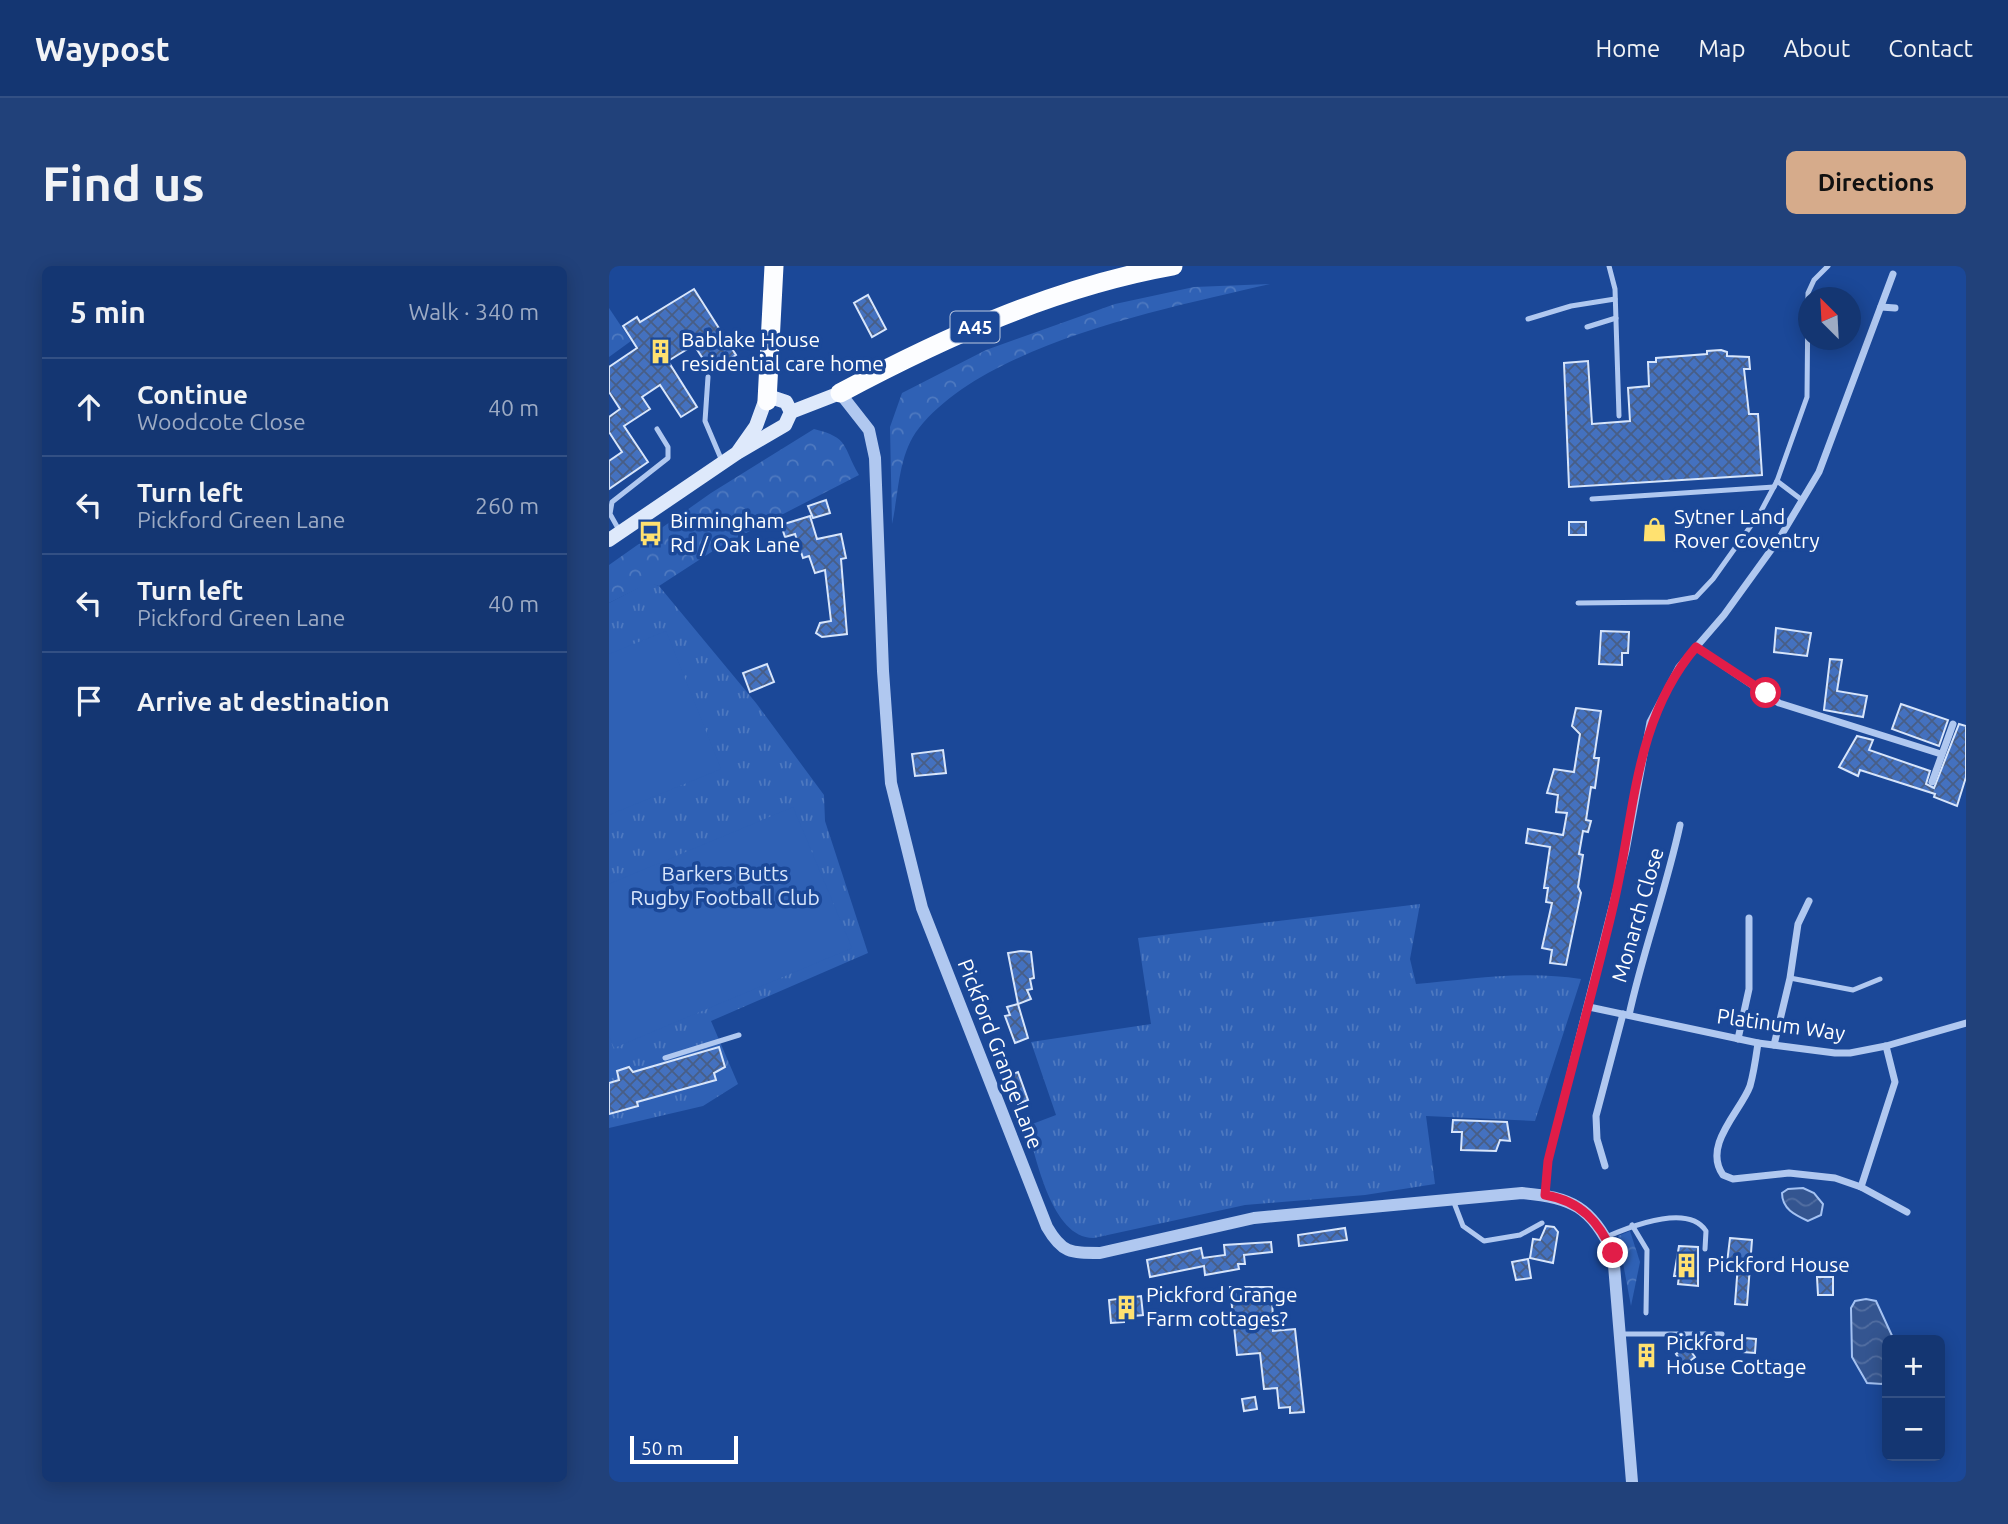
<!DOCTYPE html>
<html lang="en">
<head>
<meta charset="utf-8">
<style>
  body { margin:0; font-family:Ubuntu,sans-serif; background:#21417a; color:#f1f3f6 }
  .controls { position:absolute; right:21px; bottom:21px; display:grid; overflow:hidden; border-radius:10px; box-shadow:0 4px 18px #0003 }
  .controls button { width:63px; height:63px; display:grid; place-items:center; padding:0; border:0; border-bottom:2px solid #335084; background:#143672; color:#f1f3f6; font:35px sans-serif }
  .compass { position:absolute; left:1189px; top:21px; width:63px; height:63px; border-radius:50%; background:#143672; box-shadow:0 4px 18px #0003; rotate:336deg }
  .scale { position:absolute; left:21px; bottom:18px; width:108px; box-sizing:border-box; padding-left:7px; border:4px solid #fff; border-top:0; font-size:19px; line-height:24px; white-space:nowrap; color:#fff; -webkit-text-stroke:5px #1b4898; paint-order:stroke }
  .stop { position:absolute; width:21px; height:21px; margin:-16px; border:5px solid #e11d48; border-radius:50%; background:#fff }
  .stop.end { background:#e11d48; border-color:#fff; box-shadow:0 2px 7px #0008 }
  .list { margin:0; padding:0; list-style:none }
  h2 { display:flex; justify-content:space-between; align-items:center; height:91px; margin:0; padding:0 28px; font-size:30px }
  h2 small { font-size:23px; font-weight:400; color:#9dabc4 }
  .list li { display:grid; grid-template-columns:46px 1fr auto; gap:21px; align-items:center; box-sizing:border-box; height:98px; padding:0 28px; border-top:2px solid #335084 }
  .list b { display:block; font-size:26px; white-space:nowrap }
  .list p { margin:0; font-size:23px; white-space:nowrap; color:#9dabc4 }
  .list em { font-size:23px; font-style:normal; color:#9dabc4 }
  .icon { flex:none; width:38px; height:38px; fill:none; stroke:currentColor; stroke-width:2; stroke-linecap:round; stroke-linejoin:round }
  .map { position:relative; flex:none; width:1357px; height:1216px; overflow:hidden; border-radius:10px }
  header { display:flex; align-items:center; gap:42px; box-sizing:border-box; height:98px; padding:0 35px; background:#143672; border-bottom:2px solid #335084 }
  header strong { font-size:33px }
  nav { display:flex; gap:38px; margin-inline-start:auto; font-size:24px }
  .intro { display:flex; align-items:center; justify-content:space-between; box-sizing:border-box; height:168px; padding:0 42px }
  h1 { margin:0; font-size:49px }
  .button { padding:18px 32px; border-radius:10px; background:#d6ab8b; color:#111; font-size:24px; font-weight:700 }
  main { display:flex; gap:42px; padding:0 42px }
  aside { flex:1; background:#143672; border-radius:10px; box-shadow:0 4px 18px #0003 }
  .map>svg:first-child { display:block }
  .grass { fill:url(#grass-tufts) }
  .forest { fill:url(#forest-crowns) }
  .pitch { fill:#2f61b5 }
  .water { fill:url(#water-waves); stroke:#a4c2f2; stroke-width:2 }
  .building { fill:url(#building-cross-hatch); stroke:#d7e5fb; stroke-width:2 }
  .lines { fill:none; stroke-linecap:round; stroke-linejoin:round }
  .service { stroke:#b0c8f0; stroke-width:5 }
  .minor { stroke:#b0c8f0; stroke-width:7 }
  .tertiary { stroke:#b0c8f0; stroke-width:12 }
  .secondary { stroke:#dee9fb; stroke-width:14 }
  .trunk { stroke:#fcfdff; stroke-width:19 }
  .route { stroke:#e11d48; stroke-width:9 }
  .labels { text-anchor:middle; stroke-width:7; stroke-linejoin:round; paint-order:stroke }
  .shield { fill:#1b4898; stroke:#bbc8e0; stroke-width:2 }
  .shield-label { font-size:19px; font-weight:bold; fill:#fff }
  .poi-label { font-size:21px; fill:#fff; stroke:#1b4898; text-anchor:start }
  .park-label { font-size:21px; fill:#d7e5fb; stroke:#1b4898 }
  .street-label { font-size:21px; fill:#fff; stroke:#1b4898 }
</style>
</head>
<body>
<header>
<strong>Waypost</strong>
<nav><a>Home</a><a>Map</a><a>About</a><a>Contact</a></nav>
</header>
<div class="intro"><h1>Find us</h1><a class="button">Directions</a></div>
<main>
<aside>
<h2>5 min<small>Walk · 340 m</small></h2>
<ul class="list">
<li><svg class="icon" aria-label="ahead" viewBox="0 0 24 24"><path d="M12 20V5M6 11l6-6 6 6"/></svg><div><b>Continue</b><p>Woodcote Close</p></div><em>40 m</em></li>
<li><svg class="icon" aria-label="left" viewBox="0 0 24 24"><path d="M17 20v-9H6M10 6l-5 5 5 5"/></svg><div><b>Turn left</b><p>Pickford Green Lane</p></div><em>260 m</em></li>
<li><svg class="icon" aria-label="left" viewBox="0 0 24 24"><path d="M17 20v-9H6M10 6l-5 5 5 5"/></svg><div><b>Turn left</b><p>Pickford Green Lane</p></div><em>40 m</em></li>
<li><svg class="icon" aria-label="arrive" viewBox="0 0 24 24"><path d="M6 21V4h12l-3 4 3 4H6"/></svg><div><b>Arrive at destination</b></div></li>
</ul>
</aside>
<div class="map">
<svg width="1357" height="1216" viewBox="0 0 1357 1216">
  <defs>
    <pattern id="grass-tufts" width="24" height="20" patternUnits="userSpaceOnUse" patternTransform="scale(1.75)"><rect width="24" height="20" fill="#2f61b5"/><path d="M3 7l-1-3M5 7V3M7 7l1-3M15 17l-1-3M17 17v-4M19 17l1-3" fill="none" stroke="#4e79c0"/></pattern>
    <pattern id="forest-crowns" width="20" height="18" patternUnits="userSpaceOnUse" patternTransform="scale(1.75)"><rect width="20" height="18" fill="#2f61b5"/><path d="M2 6a3 3 0 1 1 6 0M12 15a3 3 0 1 1 6 0" fill="none" stroke="#4e79c0"/></pattern>
    <pattern id="water-waves" width="16" height="10" patternUnits="userSpaceOnUse" patternTransform="scale(1.75)"><rect width="16" height="10" fill="#345590"/><path d="M0 5q4-4 8 0t8 0" fill="none" stroke="#526ea1"/></pattern>
    <pattern id="building-cross-hatch" width="8" height="8" patternUnits="userSpaceOnUse" patternTransform="scale(1.75)"><rect width="8" height="8" fill="#4471bf"/><path d="M0 0l8 8M0 8l8-8" fill="none" stroke="#485e86"/></pattern>
  </defs>
  <rect width="100%" height="100%" fill="#1b4898"/>
  <g class="grass">
    <path d="M40 316 50 320 147 437 215 529 216 555 259 687 102 755 129 818 94 840 0 862V337Z"/>
    <path d="M811 638 801 693 807 718C863 713 916 704 972 713L926 855 817 850 826 918 756 929 636 939 485 972C443 973 427 892 418 860L447 849 422 776 542 758 529 672Z"/>
  </g>
  <g class="forest">
    <path d="M661 18C559 42 378 77 310 162 289 188 290 227 283 258L281 161 293 127 377 84 506 38 585 21Z"/>
    <path d="M0 42 22 75 0 91Z"/>
    <path d="M205 163C241 172 233 180 250 209L110 281 50 320 40 317 0 337V299L102 227Z"/>
    <path d="M1021 965 1031 996 1022 1040 1009 970Z"/>
  </g>
  <g class="pitch">
    <path d="M57 365 112 503 0 549V388Z"/>
    <path d="M184 541 243 682 5 782 0 770V618Z"/>
  </g>
  <g class="water">
    <path d="M1194 922 1205 927 1214 938 1212 949 1199 955C1186 949 1173 943 1173 927L1179 923Z"/>
    <path d="M1257 1033 1267 1035 1285 1074H1278V1112L1273 1118 1258 1117 1243 1091 1242 1042 1246 1035Z"/>
  </g>
  <g class="building">
    <path d="M85 23 127 89 102 105 85 79 59 95 88 141 72 151 51 119 33 131 41 143 15 160 39 196 0 223V195L13 186 0 166V151L11 143 0 126V101L28 82 14 60 28 51 31 56Z"/>
    <path d="M259 29 277 63 263 71 245 37Z"/>
    <path d="M1112 84 1118 86V90L1140 91 1141 103H1135L1140 148H1149L1153 209 960 221 955 97 979 95 983 158 1021 155 1019 122 1040 120 1039 96H1047V92L1098 88V85Z"/>
    <path d="M217 234 221 247 204 252 199 240Z"/>
    <path d="M201 250 208 273 232 268 237 292 232 293 238 368 213 371 207 367 211 357 222 355 216 304 206 307 200 290 194 292 186 268 176 271 172 259Z"/>
    <rect x="960" y="256" width="17" height="13"/>
    <path d="M1167 362 1202 367 1198 390 1165 386Z"/>
    <path d="M992 365 1020 366 1019 387H1013V399L990 398Z"/>
    <path d="M1221 393 1233 394 1228 425 1258 430 1254 451 1215 444Z"/>
    <path d="M158 398 165 416 141 426 134 407Z"/>
    <path d="M1292 438 1339 454 1330 480 1283 463Z"/>
    <path d="M967 442 992 445 985 492H990L986 522 982 521 977 554 982 555 979 566 974 565 970 588 974 589 969 621 972 627 957 699 941 697 943 684 933 682 943 637 937 636 939 622H935L941 581 917 577 919 563 954 569 958 547 947 546 949 529 938 527 945 503 965 506 971 468 963 460Z"/>
    <path d="M1350 458 1357 460V511L1348 540 1325 531 1326 528 1251 504 1249 510 1230 501 1248 470 1264 474 1260 484 1321 505 1317 518 1325 522Z"/>
    <path d="M334 484 337 507 306 510 303 488Z"/>
    <path d="M412 685 422 686 425 712 421 713 423 723 418 724 422 733 409 738 419 772 406 777 396 750 401 749 398 741 409 738 399 687Z"/>
    <path d="M110 781 116 801 105 807 107 814 28 836 29 840 0 848V817L10 814 8 805 20 801 24 806Z"/>
    <path d="M409 806 419 834 409 838 399 810Z"/>
    <path d="M844 854 898 856 901 875 891 874 887 885 852 884 853 866H843Z"/>
    <path d="M937 960 945 961 949 966 944 997 921 992 924 973 931 974Z"/>
    <path d="M736 962 738 974 690 980 689 969Z"/>
    <path d="M1121 972 1143 974 1138 1039 1126 1038 1129 998 1118 997Z"/>
    <path d="M662 976 663 986 635 989 636 998H629L630 1003 596 1009 595 1000 541 1011 538 994 592 982 594 992 616 989 615 979Z"/>
    <path d="M1070 980 1089 981V1020L1069 1018 1070 1010H1065Z"/>
    <path d="M919 993 922 1012 907 1014 903 996Z"/>
    <path d="M1208 1011H1224V1029H1209Z"/>
    <path d="M621 1021H663L664 1065 686 1063 695 1146 681 1147V1141L670 1142 668 1122 655 1123 651 1087 628 1089Z"/>
    <path d="M532 1030 534 1049 515 1051V1056L502 1057 500 1034Z"/>
    <path d="M1135 1072 1147 1073 1146 1087 1134 1086Z"/>
    <path d="M1078 1080 1086 1091 1075 1100 1067 1088Z"/>
    <path d="M646 1131 648 1143 635 1145 633 1133Z"/>
  </g>
  <g class="lines">
    <g class="service">
      <path d="M1000 0 1006 23 1010 150"/>
      <path d="M919 53 962 40 1006 33"/>
      <path d="M978 61 1007 52"/>
      <path d="M99 111 96 155 113 195"/>
      <path d="M1168 215 1193 234"/>
      <path d="M983 233 1165 221"/>
      <path d="M10 264 1 248 3 236 59 192V181L48 163"/>
      <path d="M969 337 1059 336 1087 331 1104 313 1151 247 1168 215 1198 131 1199 27 1205 14 1219 0"/>
      <path d="M1181 712 1244 724 1271 713"/>
      <path d="M56 792 130 769"/>
      <path d="M844 934 854 960 875 975 911 969 933 957"/>
      <path d="M1023 959 1038 984 1037 1047"/>
      <path d="M997 971C1020 961 1079 937 1097 965L1096 983"/>
      <path d="M1011 1068H1113"/>
    </g>
    <g class="minor">
      <path d="M1272 41 1286 42"/>
      <path d="M1087 381 1170 437 1332 488"/>
      <path d="M1323 516 1344 458"/>
      <path d="M980 741 1149 777 1226 787H1241L1277 780 1357 757"/>
      <path d="M1020 749C1034 685 1057 624 1071 559"/>
      <path d="M1129 773 1140 723V652"/>
      <path d="M1149 777C1147 791 1145 806 1141 820 1132 845 1093 879 1114 909L1124 913 1180 907 1226 912 1252 921 1298 946"/>
      <path d="M1165 779 1181 712 1189 658 1200 635"/>
      <path d="M996 900 988 873 987 850 1014 748"/>
      <path d="M1252 921 1286 816 1277 780"/>
      <path d="M936 929 939 895 1017 585 1041 456 1070 401 1115 349 1170 273 1210 206 1284 8"/>
    </g>
    <path class="tertiary" d="M231 127 260 164 266 192 274 405 282 517 313 642 438 961C453 987 461 987 491 987L645 952 913 927C962 931 983 941 1004 987L1023 1216"/>
    <g class="secondary">
      <path d="M182 146 231 127"/>
      <path d="M0 274 128 187 176 159 182 146 177 136 165 132 155 138 147 160 128 187"/>
    </g>
    <g class="trunk">
      <path d="M231 127C336 71 446 21 564 0"/>
      <path d="M158 135 165 0"/>
    </g>
  </g>
  <g class="lines">
    <path class="route" d="M1004 987C990 956 972 935 936 929L939 895C960 810 984 726 1004 641 1026 550 1024 455 1087 381L1157 427"/>
  </g>
  <defs>
    <symbol id="building-bare" viewBox="-9 -9 18 18"><path d="M-4-6H4V6H1V3H-1V6H-4ZM-2.5-4.3h1.7v1.8h-1.7ZM.8-4.3h1.7v1.8H.8ZM-2.5-1h1.7V.8h-1.7ZM.8-1h1.7V.8H.8Z" fill="#ffe170" stroke="#1b4898" stroke-width="2.5" paint-order="stroke"/></symbol>
    <symbol id="shop-bare" viewBox="-9 -9 18 18"><path d="M-5-2.5h2.3a2.7 3.5 0 0 1 5.4 0H5L5.5 6h-11ZM-1.5-2.5h3a1.5 2.3 0 0 0-3 0Z" fill="#ffe170" stroke="#1b4898" stroke-width="2.5" paint-order="stroke"/></symbol>
    <symbol id="bus-bare" viewBox="-9 -9 18 18"><path d="M-5-6H5V4H4V6H2V4H-2V6H-4V4H-5ZM-3.5-4V0h7V-4ZM-3.5 1.2v1.5H-2V1.2ZM2 1.2v1.5H3.5V1.2Z" fill="#ffe170" stroke="#1b4898" stroke-width="2.5" paint-order="stroke"/></symbol>
  </defs>
  <g fill-rule="evenodd">
    <use href="#building-bare" x="34" y="68" width="35" height="35"/>
    <use href="#shop-bare" x="1028" y="246" width="35" height="35"/>
    <use href="#bus-bare" x="24" y="250" width="35" height="35"/>
    <use href="#building-bare" x="1060" y="982" width="35" height="35"/>
    <use href="#building-bare" x="500" y="1024" width="35" height="35"/>
    <use href="#building-bare" x="1020" y="1072" width="35" height="35"/>
  </g>
  <g class="labels">
    <rect class="shield" x="341.5" y="45.5" width="49" height="31" rx="5"/>
    <g class="shield-label">
      <text x="366" y="68">A45</text>
    </g>
    <g class="poi-label">
      <text x="72" y="81">Bablake House<tspan x="72" dy="24">residential care home</tspan></text>
      <text x="1065" y="258">Sytner Land<tspan x="1065" dy="24">Rover Coventry</tspan></text>
      <text x="61" y="262">Birmingham<tspan x="61" dy="24">Rd / Oak Lane</tspan></text>
      <text x="1098" y="1006">Pickford House</text>
      <text x="537" y="1036">Pickford Grange<tspan x="537" dy="24">Farm cottages?</tspan></text>
      <text x="1057" y="1084">Pickford<tspan x="1057" dy="24">House Cottage</tspan></text>
    </g>
    <g class="park-label">
      <text x="116" y="615">Barkers Butts<tspan x="116" dy="24">Rugby Football Club</tspan></text>
    </g>
    <g class="street-label">
      <text transform="translate(1029 649) rotate(-74)" y="7">Monarch Close</text>
      <text transform="translate(1172 759) rotate(8)" y="7">Platinum Way</text>
      <text transform="translate(391 788) rotate(69)" y="7">Pickford Grange Lane</text>
    </g>
  </g>
</svg>
<div class="controls">
<button>+</button>
<button>−</button>
</div>
<svg class="compass" viewBox="-18 -18 36 36"><path d="M0-13l5 13h-10z" fill="#e53935"/><path d="M0 13l5-13h-10z" fill="#9dabc4"/></svg>
<div class="scale">50 m</div>
<div class="stop" style="left:1157px;top:427px"></div>
<div class="stop end" style="left:1004px;top:987px"></div>
</div>
</main>
</body>
</html>
